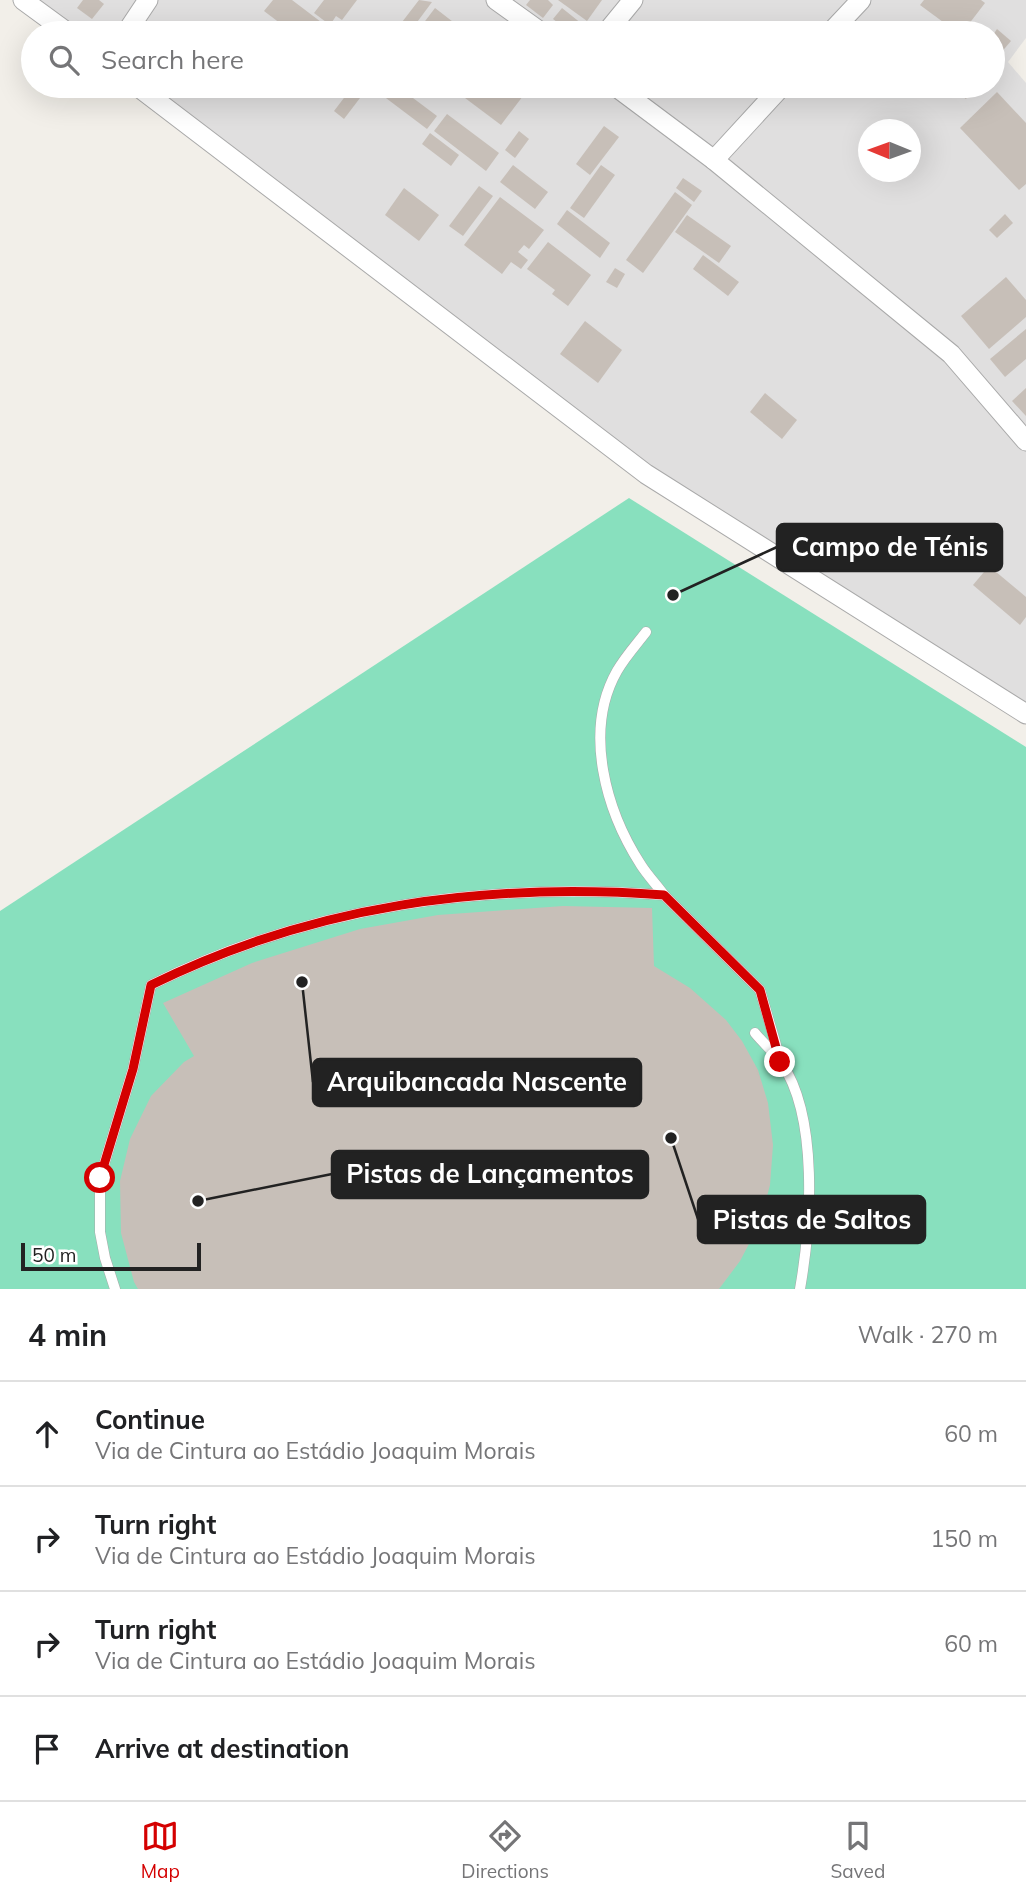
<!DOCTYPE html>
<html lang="en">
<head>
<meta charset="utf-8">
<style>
  body { margin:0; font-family:Mulish,sans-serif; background:#f2f2f2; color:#202124 }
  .compass { position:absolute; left:858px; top:119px; width:63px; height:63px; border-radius:50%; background:#fff; box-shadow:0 7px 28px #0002; rotate:271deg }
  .scale { position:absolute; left:21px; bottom:18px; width:180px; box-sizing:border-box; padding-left:7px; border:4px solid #222; border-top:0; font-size:19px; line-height:24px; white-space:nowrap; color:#222; -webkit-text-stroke:5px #fff; paint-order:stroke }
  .stop { position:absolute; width:21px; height:21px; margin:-16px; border:5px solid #d40000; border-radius:50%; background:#fff }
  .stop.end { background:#d40000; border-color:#fff; box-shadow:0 2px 7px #0008 }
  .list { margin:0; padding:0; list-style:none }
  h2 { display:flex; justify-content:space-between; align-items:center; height:91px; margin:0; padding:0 28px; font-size:30px }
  h2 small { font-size:23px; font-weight:400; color:#757577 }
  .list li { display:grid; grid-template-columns:46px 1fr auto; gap:21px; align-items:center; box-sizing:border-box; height:105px; padding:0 28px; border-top:2px solid #e0e0e0 }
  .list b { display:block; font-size:26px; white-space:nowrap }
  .list p { margin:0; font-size:23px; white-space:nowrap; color:#757577 }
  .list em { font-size:23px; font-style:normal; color:#757577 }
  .icon { flex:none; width:38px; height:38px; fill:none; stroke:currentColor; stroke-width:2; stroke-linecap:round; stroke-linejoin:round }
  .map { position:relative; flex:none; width:1026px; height:1289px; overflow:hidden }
  .search { position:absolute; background:#fff; box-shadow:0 7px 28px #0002; left:21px; right:21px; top:21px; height:77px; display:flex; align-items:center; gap:18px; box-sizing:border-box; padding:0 24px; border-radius:38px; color:#757577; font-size:26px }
  .sheet { height:511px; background:#fff }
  nav { display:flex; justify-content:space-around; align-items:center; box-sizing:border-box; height:98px; border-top:2px solid #e0e0e0; background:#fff; font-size:19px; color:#757577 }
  nav a { display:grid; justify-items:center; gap:4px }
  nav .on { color:#d40000 }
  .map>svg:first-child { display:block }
  .residential { fill:#e0dfdf; fill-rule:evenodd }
  .pitch { fill:#88e0be }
  .building { fill:#c7bfb8 }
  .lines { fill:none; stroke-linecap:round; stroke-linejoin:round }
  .service-casing { stroke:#a9a9a9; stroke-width:11 }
  .minor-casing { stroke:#a9a9a9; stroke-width:21 }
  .service { stroke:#fff; stroke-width:10 }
  .minor { stroke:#fff; stroke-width:19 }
  .route { stroke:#d40000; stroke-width:9 }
  .leader { fill:none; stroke:#222; stroke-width:2.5 }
  .callout-dot { fill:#222; stroke:#fff; stroke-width:2.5 }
  .callout { fill:#222; stroke:#222; stroke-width:2.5 }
  .callout-label { font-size:26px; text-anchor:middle; font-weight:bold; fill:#fff }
</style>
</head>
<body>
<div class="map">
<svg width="1026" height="1289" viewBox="0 0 1026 1289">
  <rect width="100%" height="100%" fill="#f2efe9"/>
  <path class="residential" d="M23 0H1026V38L1008 62 1026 83V714L646 474 137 86H993V33H68ZM869 130H911V172H869Z"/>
  <path class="pitch" d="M629 498 1026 747V1289H0V911Z"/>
  <g class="building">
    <path d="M83 0H99L104 4 92 19 77 8Z"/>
    <path d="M273 0H292L321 22 312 33H293L264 11Z"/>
    <path d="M324 0H357L342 20 336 16 330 25 314 13Z"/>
    <path d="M419 0 432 2 409 33 399 26Z"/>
    <path d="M530 0H548L553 5 543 18 526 5Z"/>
    <path d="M558 0H602L587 21Z"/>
    <path d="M924 0H981L985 3 962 33H958L920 5Z"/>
    <path d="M435 8 457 25 451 33H416Z"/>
    <path d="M562 8 582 24 575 33H571L553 19Z"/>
    <path d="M997 29 1011 41 993 62V35Z"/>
    <path d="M370 86H397L437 116 427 129Z"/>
    <path d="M441 86H461L452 98 439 89Z"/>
    <path d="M474 86H526L529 88 501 125 465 98Z"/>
    <path d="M946 86H975L966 99Z"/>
    <path d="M350 90 360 98 344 119 334 111Z"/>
    <path d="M997 92 1026 123V184L1019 190 960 128Z"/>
    <path d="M447 114 499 153 486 171 434 131Z"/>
    <path d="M604 126 619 137 590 175 576 164Z"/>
    <path d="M519 131 529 139 515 158 505 150Z"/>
    <path d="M430 133 459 155 451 166 422 144Z"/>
    <path d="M513 165 548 192 535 209 500 182Z"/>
    <path d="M601 165 615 175 584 218 570 208Z"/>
    <path d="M683 178 702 191 694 202 676 188Z"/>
    <path d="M479 186 493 196 463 236 449 226Z"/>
    <path d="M404 188 439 215 419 241 385 215Z"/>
    <path d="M675 192 692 205 643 273 626 260Z"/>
    <path d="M500 197 544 230 529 249 524 245 518 252 528 260 521 269 511 262 502 274 464 245Z"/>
    <path d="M567 210 610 243 600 258 557 224Z"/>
    <path d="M1005 214 1013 223 997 238 989 230Z"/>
    <path d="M687 215 731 246 719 263 675 232Z"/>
    <path d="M548 242 591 275 568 306 552 294 555 290 527 269Z"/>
    <path d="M703 255 739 282 728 296 693 269Z"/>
    <path d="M615 268 625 274 617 288 606 282Z"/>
    <path d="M1006 277 1026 300V317L989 349 961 316Z"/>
    <path d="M585 321 622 350 598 383 560 354Z"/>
    <path d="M1026 329V359L1005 377 990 359Z"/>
    <path d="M1026 388V416L1012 401Z"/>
    <path d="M765 393 797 420 782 439 750 412Z"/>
    <path d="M989 566 1026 597V617L1020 625 973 585Z"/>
    <path d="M563 906 652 908 654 966 690 988 726 1020 742 1041 758 1070 768 1103 773 1145 770 1185 760 1223 740 1261 719 1289H138L134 1282 121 1233 120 1181 130 1139 151 1096 184 1062 194 1056 163 1003 252 963 360 929 438 915Z"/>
  </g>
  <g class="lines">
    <defs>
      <g id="service">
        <path d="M646 632C636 645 625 657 617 671 583 731 606 811 641 865 648 876 657 885 664 895"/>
        <path d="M755 1033C763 1043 774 1052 781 1062 819 1117 811 1226 800 1289"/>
        <path d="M115 1289 105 1258 100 1232V1178L133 1069 151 985C313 905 485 882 664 895L760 990 781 1062"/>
      </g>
      <g id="minor">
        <path d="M23 0 68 33"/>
        <path d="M496 0 542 33"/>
        <path d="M126 33 148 0"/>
        <path d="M606 33 633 0"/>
        <path d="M830 33 861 0"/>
        <path d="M137 86 646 474 1026 714"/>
        <path d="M615 86 714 160 951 354 1026 441"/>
        <path d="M714 160 782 86"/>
      </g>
    </defs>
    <use href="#service" class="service-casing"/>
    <use href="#minor" class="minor-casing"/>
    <use href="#service" class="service"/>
    <use href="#minor" class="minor"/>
  </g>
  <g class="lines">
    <path class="route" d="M100 1178 133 1069 151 985C313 905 485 882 664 895L760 990 780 1062"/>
  </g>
  <path class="leader" d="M673 595L777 547M302 982L313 1082M198 1201L332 1174M671 1138L698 1219"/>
  <g class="callout-dot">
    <circle cx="673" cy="595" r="7"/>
    <circle cx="302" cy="982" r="7"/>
    <circle cx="198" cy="1201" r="7"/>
    <circle cx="671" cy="1138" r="7"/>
  </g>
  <g class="callout">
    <rect x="777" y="524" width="225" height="47" rx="7"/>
    <rect x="313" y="1059" width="328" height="47" rx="7"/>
    <rect x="332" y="1151" width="316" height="47" rx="7"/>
    <rect x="698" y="1196" width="227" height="47" rx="7"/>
  </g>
  <g class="callout-label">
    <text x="890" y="556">Campo de Ténis</text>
    <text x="477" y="1091">Arquibancada Nascente</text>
    <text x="490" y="1183">Pistas de Lançamentos</text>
    <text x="812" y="1229">Pistas de Saltos</text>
  </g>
</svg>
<svg class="compass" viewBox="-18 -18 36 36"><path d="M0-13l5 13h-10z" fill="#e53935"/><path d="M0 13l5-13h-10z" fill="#757577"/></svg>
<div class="scale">50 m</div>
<div class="stop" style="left:100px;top:1178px"></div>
<div class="stop end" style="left:780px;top:1062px"></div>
<div class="search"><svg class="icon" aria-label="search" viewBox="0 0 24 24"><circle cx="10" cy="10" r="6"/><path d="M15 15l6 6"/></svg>Search here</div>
</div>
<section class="sheet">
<h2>4 min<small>Walk · 270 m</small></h2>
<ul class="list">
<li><svg class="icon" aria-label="ahead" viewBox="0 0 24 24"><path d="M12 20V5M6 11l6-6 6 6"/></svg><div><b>Continue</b><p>Via de Cintura ao Estádio Joaquim Morais</p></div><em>60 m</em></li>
<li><svg class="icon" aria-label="right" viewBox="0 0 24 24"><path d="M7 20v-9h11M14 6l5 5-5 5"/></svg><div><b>Turn right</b><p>Via de Cintura ao Estádio Joaquim Morais</p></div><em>150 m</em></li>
<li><svg class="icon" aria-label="right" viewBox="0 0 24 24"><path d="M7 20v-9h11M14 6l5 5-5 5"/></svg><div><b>Turn right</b><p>Via de Cintura ao Estádio Joaquim Morais</p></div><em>60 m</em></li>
<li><svg class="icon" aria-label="arrive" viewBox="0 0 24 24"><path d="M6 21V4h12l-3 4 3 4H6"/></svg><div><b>Arrive at destination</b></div></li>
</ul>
</section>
<nav>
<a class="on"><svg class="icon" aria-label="map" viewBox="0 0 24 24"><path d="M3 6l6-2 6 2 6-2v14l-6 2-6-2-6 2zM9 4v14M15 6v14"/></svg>Map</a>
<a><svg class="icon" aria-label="directions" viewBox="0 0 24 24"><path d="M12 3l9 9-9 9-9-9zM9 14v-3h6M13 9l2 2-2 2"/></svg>Directions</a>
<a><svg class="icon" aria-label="saved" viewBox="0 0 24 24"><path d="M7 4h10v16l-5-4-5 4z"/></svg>Saved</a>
</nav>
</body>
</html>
